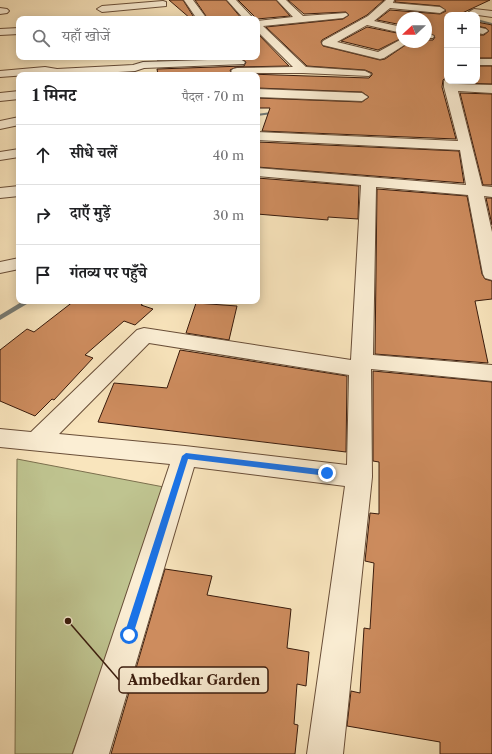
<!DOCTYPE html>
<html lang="hi">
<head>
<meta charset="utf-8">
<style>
  body { margin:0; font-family:"Libre Caslon Text","Noto Serif Devanagari",serif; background:#f2f2f2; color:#202124 }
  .controls { position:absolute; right:12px; top:12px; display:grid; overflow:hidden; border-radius:8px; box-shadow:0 2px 10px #0003 }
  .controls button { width:36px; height:36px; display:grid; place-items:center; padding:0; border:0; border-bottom:1px solid #e0e0e0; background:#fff; color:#202124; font:20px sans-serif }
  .compass { position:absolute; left:396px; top:12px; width:36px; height:36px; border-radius:50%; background:#fff; box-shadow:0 2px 10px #0003; rotate:248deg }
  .stop { position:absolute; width:12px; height:12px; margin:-9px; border:3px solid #1a73e8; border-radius:50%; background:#fff }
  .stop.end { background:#1a73e8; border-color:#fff; box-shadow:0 1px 4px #0008 }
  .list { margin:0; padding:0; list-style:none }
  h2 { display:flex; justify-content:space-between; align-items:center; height:52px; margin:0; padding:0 16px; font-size:17px }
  h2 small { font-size:13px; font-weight:400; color:#757577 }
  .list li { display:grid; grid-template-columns:26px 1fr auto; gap:12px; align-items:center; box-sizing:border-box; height:60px; padding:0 16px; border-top:1px solid #e0e0e0 }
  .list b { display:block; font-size:15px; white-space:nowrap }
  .list em { font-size:13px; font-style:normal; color:#757577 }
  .icon { flex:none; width:22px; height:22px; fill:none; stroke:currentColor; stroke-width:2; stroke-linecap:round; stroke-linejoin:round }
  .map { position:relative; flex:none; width:492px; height:754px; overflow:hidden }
  .search { position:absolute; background:#fff; box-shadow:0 2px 10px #0003; left:16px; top:16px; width:244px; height:44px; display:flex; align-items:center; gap:10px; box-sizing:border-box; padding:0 14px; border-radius:8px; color:#757577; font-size:15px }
  .panel { position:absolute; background:#fff; box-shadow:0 2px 10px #0003; left:16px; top:72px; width:244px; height:232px; border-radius:8px }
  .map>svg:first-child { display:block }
  .green { fill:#bfc490; stroke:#7c704e }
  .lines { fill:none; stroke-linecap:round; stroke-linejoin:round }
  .stream { fill:#777c75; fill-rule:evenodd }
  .building { fill:#cd8c5e; stroke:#391b0c }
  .street-casing { stroke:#694e38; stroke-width:2 }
  .street { fill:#fbeed4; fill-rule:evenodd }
  .route { fill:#1a73e8 }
  .leader { fill:none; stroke:#391b0c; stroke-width:1.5 }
  .callout-dot { fill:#391b0c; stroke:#fbeed4; stroke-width:1.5 }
  .callout { fill:#fbeed4; stroke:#391b0c; stroke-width:1.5 }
  .callout-label { font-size:14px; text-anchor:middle; font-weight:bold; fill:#391b0c }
</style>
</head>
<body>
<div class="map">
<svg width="492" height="754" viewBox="0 0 492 754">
  <rect width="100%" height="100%" fill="#f9e5bd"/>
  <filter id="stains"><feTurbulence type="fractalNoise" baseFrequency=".005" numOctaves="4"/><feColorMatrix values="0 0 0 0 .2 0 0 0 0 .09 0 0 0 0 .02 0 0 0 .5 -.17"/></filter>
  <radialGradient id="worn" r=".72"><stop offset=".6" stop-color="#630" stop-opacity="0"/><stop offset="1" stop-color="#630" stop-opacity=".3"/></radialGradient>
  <path class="green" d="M17 459 169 488 72 754H15Z"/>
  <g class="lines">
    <g class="stream">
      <path d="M444 0H449L472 9 476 15H472L470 11Z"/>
      <path d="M477 19 492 23V25L477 21Z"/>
      <path d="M278 111H280V113L257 116V114Z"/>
      <path d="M23 301H32L0 320V315Z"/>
    </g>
  </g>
  <g class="building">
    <path d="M169 0H183L195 19H191Z"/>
    <path d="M195 0H226L242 19H208Z"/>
    <path d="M238 0H276L290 16 257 19Z"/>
    <path d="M288 0H384L367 15 322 40 321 42 323 46 380 60 385 59 410 42H426V40H433L435 37 426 31V18H402V25L377 20 390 10 440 14 446 11 440 6 395 2V0H490L458 15H447V76L443 80 442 87 456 139 262 131 270 108H257V98L362 102 369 97 362 92 257 88V75L248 74 369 78 372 75V73L365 70 307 66 266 27 343 19 349 15 346 12 304 14Z"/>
    <path d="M477 22 492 25V58H477V35H484L489 31 486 28 477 26Z"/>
    <path d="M367 27 402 34V38L378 50 341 41Z"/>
    <path d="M257 33 289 66 237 67 230 70 232 74 158 75 157 69 244 66 246 62 240 58 157 60V57H257Z"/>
    <path d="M477 66H492V84L458 83V81H477Z"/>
    <path d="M460 93 492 94V185H483Z"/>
    <path d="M258 142 459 151 464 183 257 167Z"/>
    <path d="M257 178 359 186 358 219 328 217V220L257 214Z"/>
    <path d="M377 189 467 196 482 274 485 279 492 281V299L475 301 488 363 375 354Z"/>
    <path d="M486 198H492V225Z"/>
    <path d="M74 301H146L141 305 153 309 135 325 124 321 85 355 93 358 54 400 52 399 35 416 0 401V350L27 329 34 332Z"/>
    <path d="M196 303 237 306 229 340 186 333Z"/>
    <path d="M180 350 347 376 346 452 98 422 114 383 167 388Z"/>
    <path d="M373 371 492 382V754H440V742L347 726 351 691 360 693 364 628 370 629 374 563 365 561 370 513 379 514V462L373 461Z"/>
    <path d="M165 569 212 576 207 595 291 609 287 648 309 652 306 686 297 684 294 724 298 725 295 754H111Z"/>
  </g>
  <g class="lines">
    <defs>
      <g id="street">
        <path d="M184 0H193L207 19H197Z"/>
        <path d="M227 0H236L254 19H244Z"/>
        <path d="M277 0H286L303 16 346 13 348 15 343 18 263 26 306 67 365 71 371 74 369 76 303 73H233L231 71 233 69 237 68 293 67 257 31V21L293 17Z"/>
        <path d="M386 0H394L393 3 440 7 445 10 440 13 390 8 374 21 402 27V33L367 25 337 42 378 52 400 40 402 39V42H409L384 58 380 59 323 45 322 43 323 41 368 16Z"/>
        <path d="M163 1 166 2V6L102 12 97 9 102 6Z"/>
        <path d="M0 8 7 9 9 11 7 13 0 14Z"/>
        <path d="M474 9 492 11V17L471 14 469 12Z"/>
        <path d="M477 27 486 29 488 31 483 34 477 33Z"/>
        <path d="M19 28V34L0 35V29Z"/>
        <path d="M426 32 434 36 433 38H426Z"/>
        <path d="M240 59 245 62 244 64 144 68 135 71C90 74 44 73 0 77V71L45 67 57 69 133 65 143 62Z"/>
        <rect x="477" y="59" width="15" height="6"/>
        <path d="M447 78V81H456L457 84 492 85V93L458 91 482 186 492 187V197L484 196 492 232V280L485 278 483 274 468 195 376 187 373 355 492 365V381L371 369 372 477 343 754H307L345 486 194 467 109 754H73L170 464 0 447V429L31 432 137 330 144 328 351 360 361 185 257 176V168L466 185 460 150 257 140V132L458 141 444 87V81ZM149 343 349 375 347 465 185 446 59 434Z"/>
        <path d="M257 89 362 93 368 97 362 101 257 97Z"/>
        <path d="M19 91V99L0 101V93Z"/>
        <path d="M19 117V125L0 129V121Z"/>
        <path d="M19 149V157L0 160V152Z"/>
        <path d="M19 186V196L0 198V188Z"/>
        <path d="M19 258V269L0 273V262Z"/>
      </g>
    </defs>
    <use href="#street" class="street-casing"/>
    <use href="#street" class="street"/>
  </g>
  <path class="route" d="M186 453 327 470 331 473 327 476 188 459 133 635 129 639 124 635 182 456Z"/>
  <path class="leader" d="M68 621L119 680"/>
  <circle class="callout-dot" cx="68" cy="621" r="4"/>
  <rect class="callout" x="119" y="667" width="149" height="26" rx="4"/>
  <g class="callout-label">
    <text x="194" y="685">Ambedkar Garden</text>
  </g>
  <rect width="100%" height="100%" filter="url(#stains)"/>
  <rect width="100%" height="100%" fill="url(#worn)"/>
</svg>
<div class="controls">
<button>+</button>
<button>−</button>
</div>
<svg class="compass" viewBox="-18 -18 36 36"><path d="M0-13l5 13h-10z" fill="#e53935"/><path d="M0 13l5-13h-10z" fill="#757577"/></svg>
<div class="stop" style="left:129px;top:635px"></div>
<div class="stop end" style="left:327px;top:473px"></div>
<div class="search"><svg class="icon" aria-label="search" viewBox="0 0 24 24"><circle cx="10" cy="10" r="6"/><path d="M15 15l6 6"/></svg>यहाँ खोजें</div>
<section class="panel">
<h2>1 मिनट<small>पैदल · 70 m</small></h2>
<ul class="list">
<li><svg class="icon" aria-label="ahead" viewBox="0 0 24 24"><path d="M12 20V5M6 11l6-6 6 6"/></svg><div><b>सीधे चलें</b></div><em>40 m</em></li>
<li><svg class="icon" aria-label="right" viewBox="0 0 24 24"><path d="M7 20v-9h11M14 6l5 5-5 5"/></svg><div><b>दाएँ मुड़ें</b></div><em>30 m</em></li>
<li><svg class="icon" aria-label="arrive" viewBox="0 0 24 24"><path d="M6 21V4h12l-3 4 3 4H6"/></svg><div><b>गंतव्य पर पहुँचे</b></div></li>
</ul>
</section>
</div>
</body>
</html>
